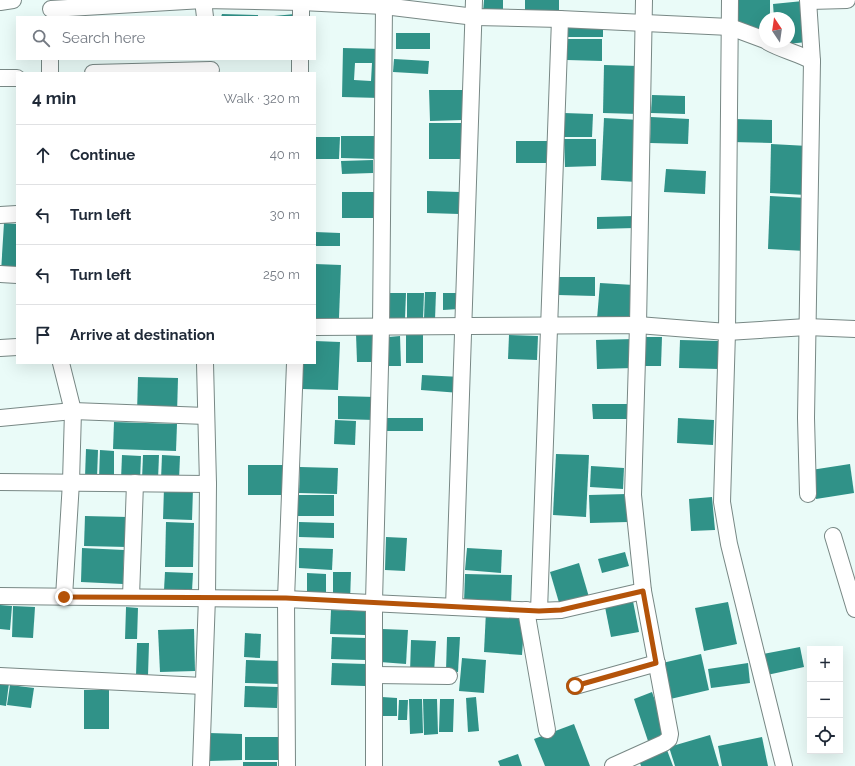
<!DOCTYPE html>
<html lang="en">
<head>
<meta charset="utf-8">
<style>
  body { margin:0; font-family:Raleway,sans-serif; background:#f2f2f3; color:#1f2937 }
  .controls { position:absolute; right:12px; bottom:12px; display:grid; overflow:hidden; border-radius:0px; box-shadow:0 4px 16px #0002 }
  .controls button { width:36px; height:36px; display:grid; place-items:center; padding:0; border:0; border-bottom:1px solid #e0e1e3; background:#fff; color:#1f2937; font:20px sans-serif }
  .compass { position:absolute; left:759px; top:12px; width:36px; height:36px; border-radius:50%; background:#fff; box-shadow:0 4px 16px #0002; rotate:347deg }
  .stop { position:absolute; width:12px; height:12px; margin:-9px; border:3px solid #b45309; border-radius:50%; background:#fff }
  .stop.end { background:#b45309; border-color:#fff; box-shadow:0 1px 4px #0008 }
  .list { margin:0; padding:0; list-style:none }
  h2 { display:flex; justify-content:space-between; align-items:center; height:52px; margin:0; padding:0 16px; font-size:17px }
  h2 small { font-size:13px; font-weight:400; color:#747a83 }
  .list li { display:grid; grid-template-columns:26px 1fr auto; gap:12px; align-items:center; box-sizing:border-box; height:60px; padding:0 16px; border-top:1px solid #e0e1e3 }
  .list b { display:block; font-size:15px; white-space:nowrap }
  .list em { font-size:13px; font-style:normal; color:#747a83 }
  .icon { flex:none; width:22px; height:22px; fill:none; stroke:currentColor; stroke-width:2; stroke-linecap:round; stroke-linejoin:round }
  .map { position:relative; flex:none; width:855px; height:766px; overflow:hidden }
  .search { position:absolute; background:#fff; box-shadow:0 4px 16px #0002; left:16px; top:16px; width:300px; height:44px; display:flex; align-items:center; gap:10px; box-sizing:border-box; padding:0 14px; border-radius:0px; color:#747a83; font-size:15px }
  .panel { position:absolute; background:#fff; box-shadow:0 4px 16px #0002; left:16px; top:72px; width:300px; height:292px; border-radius:0px }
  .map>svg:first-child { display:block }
  .building { fill:#309288; fill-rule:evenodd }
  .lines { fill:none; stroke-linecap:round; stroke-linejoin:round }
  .minor-casing { stroke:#788885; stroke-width:18 }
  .minor { stroke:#fff; stroke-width:16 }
  .route { stroke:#b45309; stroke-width:5 }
</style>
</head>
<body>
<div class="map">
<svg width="855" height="766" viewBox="0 0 855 766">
  <rect width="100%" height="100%" fill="#eafbf8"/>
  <g class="building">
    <path d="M484 0H503V13L483 12Z"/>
    <rect x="525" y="0" width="34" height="13"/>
    <path d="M736 0H770V18H765V35L737 22Z"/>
    <path d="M803 1 807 42 777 45V42H789V18H774L773 4Z"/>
    <path d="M222 14 258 15V17H221Z"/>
    <path d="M295 14V17H274V16Z"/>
    <path d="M603 23V37H565V24Z"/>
    <rect x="396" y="33" width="34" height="16"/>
    <path d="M567 39H602V61L567 60Z"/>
    <path d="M343 48 382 49 380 98 342 97ZM355 63H372L371 81 354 80Z"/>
    <path d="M394 59 429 61 428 74 393 72Z"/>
    <path d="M604 65 639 66 638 114 603 113Z"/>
    <path d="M429 90H463V120L430 121Z"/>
    <path d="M652 95 685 96V114L651 113Z"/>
    <path d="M564 113 593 114 592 137H563Z"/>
    <path d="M651 117 689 119 688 144 650 143Z"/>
    <path d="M604 118 640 120 637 182 601 180Z"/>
    <path d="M733 119 772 120V143L732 142Z"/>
    <path d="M429 123H463L462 159H429Z"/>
    <path d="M341 136H378V159L341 158Z"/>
    <path d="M315 137H340L339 159H315Z"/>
    <path d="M564 139H596V166L565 167Z"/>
    <rect x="516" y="141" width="36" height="22"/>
    <path d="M771 144 808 146 806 195 770 193Z"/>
    <path d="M373 160V173L342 174 341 161Z"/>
    <path d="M666 169 706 171 705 194 664 192Z"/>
    <path d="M427 191 460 192 459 214 427 213Z"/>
    <rect x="342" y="192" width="38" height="26"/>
    <path d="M770 196 807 198 805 251 768 249Z"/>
    <path d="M635 216V228L597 229V217Z"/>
    <path d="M4 223 17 224V273L1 272Z"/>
    <path d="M315 232 340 233V246H315Z"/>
    <path d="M315 264 341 265 339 318H315Z"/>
    <path d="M558 277H595V296L558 295Z"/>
    <path d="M600 283 634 285 631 321 597 319Z"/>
    <path d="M425 292H436L435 320 424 319Z"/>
    <path d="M387 293H406L405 319H386Z"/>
    <path d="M407 293H424L423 319 407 318Z"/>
    <path d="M443 293H459V309L443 310Z"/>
    <path d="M375 333 376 362H357L356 334Z"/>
    <rect x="406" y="335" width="17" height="28"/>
    <path d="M509 335 538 336 537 360 508 359Z"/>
    <path d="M400 336 401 366H389L388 337Z"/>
    <path d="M642 337H662L661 366H641Z"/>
    <path d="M634 339V368L597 369 596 340Z"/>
    <path d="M680 340 720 341 719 369 679 368Z"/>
    <path d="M315 341 340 342 338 390 302 389 303 363H315Z"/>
    <path d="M422 375 461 377 460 393 421 390Z"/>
    <path d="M138 377 178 378 177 414 137 413Z"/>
    <path d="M338 396 376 397 375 420 338 419Z"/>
    <path d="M592 404H630V419H593Z"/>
    <rect x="384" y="418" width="39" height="13"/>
    <path d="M678 418 714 420 713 445 677 443Z"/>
    <path d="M335 420 356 421 355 445 334 444Z"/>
    <path d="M114 422 177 424 176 451 113 449Z"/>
    <path d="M86 449 98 450 97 478 85 477Z"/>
    <path d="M100 450 114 451V480L99 479Z"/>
    <path d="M556 454 589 455 586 517 553 515Z"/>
    <path d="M122 455 141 456 140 481 121 480Z"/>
    <path d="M143 455H159L158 480H142Z"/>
    <path d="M162 455 180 456 179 480H161Z"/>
    <path d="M850 464 854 493 816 499 811 470Z"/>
    <rect x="248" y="465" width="35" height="30"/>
    <path d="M591 466 624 468 623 489 590 487Z"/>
    <path d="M300 467 338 468 337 494 299 493Z"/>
    <path d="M164 487 193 488 192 520 163 519Z"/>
    <path d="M627 494 628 522 590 523 589 495Z"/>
    <rect x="297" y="495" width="37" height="21"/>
    <path d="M712 497 715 530 691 531 689 499Z"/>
    <path d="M85 516 128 517 127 547 84 546Z"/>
    <path d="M166 522 194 523 193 567H165Z"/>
    <path d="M299 522 334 523V538L299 537Z"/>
    <path d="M386 537 407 538 405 571 385 570Z"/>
    <path d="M82 548 124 550 123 584 81 582Z"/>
    <path d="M299 548 333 549 332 570 299 568Z"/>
    <path d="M467 548 502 550 501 573 465 570Z"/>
    <path d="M625 552 629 566 602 573 598 559Z"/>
    <path d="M579 563 589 597 560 606 550 572Z"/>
    <path d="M165 572 193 573 192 591 164 590Z"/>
    <path d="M333 572H351L350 601 333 600Z"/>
    <path d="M307 573 326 574V597L307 596Z"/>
    <path d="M465 574 512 575 511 604 464 603Z"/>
    <path d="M632 596 639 632 611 637 604 602Z"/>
    <path d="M728 602 737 644 704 651 695 608Z"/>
    <path d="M0 605 12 606 10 630 0 629Z"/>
    <path d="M13 606 35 607 33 638 12 637Z"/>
    <path d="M126 607 138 608 137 639H125Z"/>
    <path d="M331 610 366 611 365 635 330 634Z"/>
    <path d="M486 611 525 613 522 655 484 652Z"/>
    <path d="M194 629 195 671 160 672 158 630Z"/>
    <path d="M382 629 408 630 406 664 380 662Z"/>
    <path d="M245 633 261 634 260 658 244 657Z"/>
    <path d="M332 637 366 638V660L331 659Z"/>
    <path d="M447 637H460L458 672 446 671Z"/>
    <path d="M411 640 436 641 434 673 410 672Z"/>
    <path d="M137 643H149L148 676 136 675Z"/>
    <path d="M800 647 804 667 767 675 763 654Z"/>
    <path d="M701 654 709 690 666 700 658 664Z"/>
    <path d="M462 658 486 660 484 693 459 691Z"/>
    <path d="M246 660 281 661 280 684 245 683Z"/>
    <path d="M332 663 366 664 365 686 331 685Z"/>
    <path d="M748 663 750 683 711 688 708 669Z"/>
    <path d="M0 682 9 683 6 706 0 705Z"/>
    <path d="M10 685 34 688 31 708 7 705Z"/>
    <path d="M245 686 278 687 277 708 244 707Z"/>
    <rect x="84" y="690" width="25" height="39"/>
    <path d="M652 692 667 735 648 741 634 699Z"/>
    <path d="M382 697 397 698V716H381Z"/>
    <path d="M476 697 479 731 468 732 466 698Z"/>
    <path d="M409 699H422L423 733 410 734Z"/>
    <path d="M423 699H437L438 734 424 735Z"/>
    <path d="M440 699H454L453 732H439Z"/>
    <path d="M399 700H408L407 720H398Z"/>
    <path d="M574 724 590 766H545L534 739Z"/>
    <path d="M209 733 242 734V760L209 761Z"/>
    <path d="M710 735 719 766H675L669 747Z"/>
    <rect x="245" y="737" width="35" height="23"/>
    <path d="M762 737 768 766H722L718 746Z"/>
    <path d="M667 750 673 766H641L639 760Z"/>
    <path d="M518 754 522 766H500L498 761Z"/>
    <rect x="243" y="762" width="34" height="4"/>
  </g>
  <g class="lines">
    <defs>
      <g id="minor">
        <path d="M203 0 205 17"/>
        <path d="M730 0 727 332 722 502 729 544 784 766"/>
        <path d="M809 1 847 0"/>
        <path d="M0 2 13 0"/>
        <path d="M51 9 203 0 301 2 384 6 475 17 560 19 730 27 765 40"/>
        <path d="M301 17V2"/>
        <path d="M768 42C782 50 798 53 812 61"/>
        <path d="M50 73V59"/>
        <path d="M93 73 211 70"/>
        <path d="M300 73V59"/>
        <path d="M0 78H17"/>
        <path d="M0 215 17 214"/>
        <path d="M0 274 17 275"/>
        <path d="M315 327 638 325 727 332 807 327 855 329"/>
        <path d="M0 348 17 347"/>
        <path d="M61 363 73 411 71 482 64 597"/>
        <path d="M0 418 73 411 206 416"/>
        <path d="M0 482 208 484"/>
        <path d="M808 494 806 418 812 61 808 0"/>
        <path d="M833 536 855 609"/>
        <path d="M0 596 286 599 539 611 561 610 643 591"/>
        <path d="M131 597 135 483"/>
        <path d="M454 607 474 0"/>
        <path d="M526 610 547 730"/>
        <path d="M539 611 560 19"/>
        <path d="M375 675 449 676"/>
        <path d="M0 676 203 686"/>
        <path d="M575 686 657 663"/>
        <path d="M201 766 207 597 208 484 205 363"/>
        <path d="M287 766 286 599 295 363"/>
        <path d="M374 766V602L381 327 384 6"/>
        <path d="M613 766 664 743 669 739 670 734 643 591 633 495 638 325 644 0"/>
      </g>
    </defs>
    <use href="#minor" class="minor-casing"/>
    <use href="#minor" class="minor"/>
  </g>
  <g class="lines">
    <path class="route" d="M64 597 286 598 539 611 561 610 643 591 656 663 575 686"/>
  </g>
</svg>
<div class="controls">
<button>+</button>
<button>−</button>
<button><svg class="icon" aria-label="locate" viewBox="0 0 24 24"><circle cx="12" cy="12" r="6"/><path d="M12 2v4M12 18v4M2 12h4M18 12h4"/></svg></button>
</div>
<svg class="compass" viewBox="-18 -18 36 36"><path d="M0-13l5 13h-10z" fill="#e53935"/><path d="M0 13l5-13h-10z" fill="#747a83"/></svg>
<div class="stop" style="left:575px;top:686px"></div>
<div class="stop end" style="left:64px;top:597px"></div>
<div class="search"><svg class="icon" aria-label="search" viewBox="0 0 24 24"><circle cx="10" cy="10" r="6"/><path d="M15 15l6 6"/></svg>Search here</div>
<section class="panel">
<h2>4 min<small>Walk · 320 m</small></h2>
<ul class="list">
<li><svg class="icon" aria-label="ahead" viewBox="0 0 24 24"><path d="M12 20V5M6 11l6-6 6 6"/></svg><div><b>Continue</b></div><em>40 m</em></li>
<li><svg class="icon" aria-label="left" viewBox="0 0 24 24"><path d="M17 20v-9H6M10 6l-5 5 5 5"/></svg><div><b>Turn left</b></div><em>30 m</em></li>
<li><svg class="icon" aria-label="left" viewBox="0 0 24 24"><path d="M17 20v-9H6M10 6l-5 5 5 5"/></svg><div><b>Turn left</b></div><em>250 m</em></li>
<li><svg class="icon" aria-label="arrive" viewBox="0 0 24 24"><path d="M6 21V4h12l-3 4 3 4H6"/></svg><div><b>Arrive at destination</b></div></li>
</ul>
</section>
</div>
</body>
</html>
